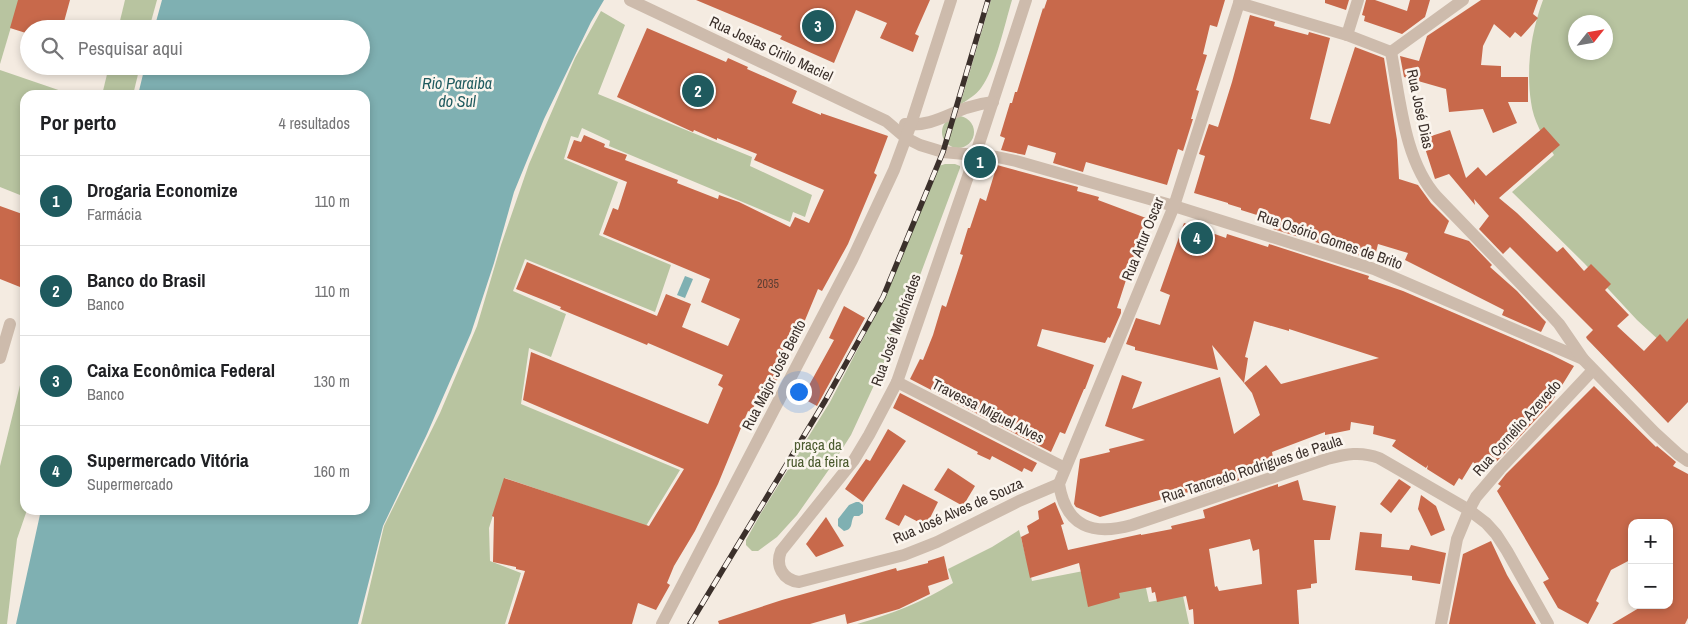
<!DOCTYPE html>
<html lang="pt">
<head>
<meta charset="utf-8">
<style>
  body { margin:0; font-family:"Archivo Narrow",sans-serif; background:#f2f2f2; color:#202124 }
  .controls { position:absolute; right:15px; bottom:15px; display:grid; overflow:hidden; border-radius:10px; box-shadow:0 2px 8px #0003 }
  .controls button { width:45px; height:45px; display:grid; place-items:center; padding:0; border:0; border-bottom:1px solid #e0e0e0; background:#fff; color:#202124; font:25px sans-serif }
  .compass { position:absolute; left:1568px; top:15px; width:45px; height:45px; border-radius:50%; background:#fff; box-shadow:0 2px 8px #0003; rotate:59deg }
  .you { position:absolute; left:798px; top:391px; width:18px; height:18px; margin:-12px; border:4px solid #fff; border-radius:50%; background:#1a73e8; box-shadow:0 0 0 8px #1a73e833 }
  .badge { display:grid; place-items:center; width:32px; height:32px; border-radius:50%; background:#1f5a5e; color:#fff; font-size:16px; font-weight:700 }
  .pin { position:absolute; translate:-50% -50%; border:2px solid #fff; box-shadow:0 1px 5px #0006 }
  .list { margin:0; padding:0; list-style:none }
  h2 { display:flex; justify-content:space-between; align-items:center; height:65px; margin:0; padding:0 20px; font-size:21px }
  h2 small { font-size:16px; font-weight:400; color:#757577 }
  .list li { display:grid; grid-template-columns:32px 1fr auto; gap:15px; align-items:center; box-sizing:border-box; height:90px; padding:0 20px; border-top:1px solid #e0e0e0 }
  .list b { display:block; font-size:19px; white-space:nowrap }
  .list p { margin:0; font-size:16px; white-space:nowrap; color:#757577 }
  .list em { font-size:16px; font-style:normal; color:#757577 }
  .icon { flex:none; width:28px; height:28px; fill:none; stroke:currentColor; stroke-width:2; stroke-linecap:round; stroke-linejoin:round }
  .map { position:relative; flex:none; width:1688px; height:624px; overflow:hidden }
  .search { position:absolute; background:#fff; box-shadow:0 2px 8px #0003; left:20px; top:20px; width:350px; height:55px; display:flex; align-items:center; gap:12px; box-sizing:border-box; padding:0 18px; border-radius:28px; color:#757577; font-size:19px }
  .panel { position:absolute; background:#fff; box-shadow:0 2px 8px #0003; left:20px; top:90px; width:350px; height:425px; border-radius:15px }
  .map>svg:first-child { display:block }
  .green { fill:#b8c4a0; fill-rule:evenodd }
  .water { fill:#7fb0b2 }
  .building { fill:#c8694b; fill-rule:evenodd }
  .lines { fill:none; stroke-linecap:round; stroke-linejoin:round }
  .minor { stroke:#cdbbac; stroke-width:12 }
  .rail-casing { stroke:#3b302b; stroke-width:5.5 }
  .rail { stroke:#fbf5ee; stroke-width:4; stroke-dasharray:11; stroke-linecap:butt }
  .labels { text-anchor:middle; stroke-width:5; stroke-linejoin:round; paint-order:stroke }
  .number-label { font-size:12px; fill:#5e3e33 }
  .street-label { font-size:15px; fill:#3b302b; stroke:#fbf5ee }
  .park-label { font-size:15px; fill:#4a5a2e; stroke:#fbf5ee }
  .water-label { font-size:16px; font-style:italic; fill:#1f5a5e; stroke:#fbf5ee }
</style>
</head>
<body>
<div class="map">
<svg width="1688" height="624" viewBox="0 0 1688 624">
  <rect width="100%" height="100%" fill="#f4ebe1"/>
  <g class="green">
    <path d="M0 0H19L0 64Z"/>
    <path d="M125 0H157L149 29H118Z"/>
    <path d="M991 0H1012C1005 23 995 70 981 88 976 95 967 100 960 105Z"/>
    <path d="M1543 0H1688V367L1637 320 1584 263 1512 192 1554 155C1544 139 1533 120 1531 102 1526 68 1531 32 1543 0ZM1576 22H1606V52H1576Z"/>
    <path d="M601 11 625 25 598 94 752 157 750 166 812 195 805 217 793 212 790 222 609 146 610 141 582 128 578 138 571 136 564 159 618 182 599 235 671 265 655 312 525 259 513 291 566 314 551 357 529 348 521 404 680 470 646 526 505 478 489 528 490 561 521 573 505 624H361L384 526 440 413 477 326 501 245 529 164 575 58Z"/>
    <path d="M109 66H140L133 95H102Z"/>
    <path d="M0 70 73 95H25V197L0 187Z"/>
    <circle cx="958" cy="132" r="16"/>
    <path d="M945 164H955L960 166V168L900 329 851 435 830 468 797 515 777 537 758 551H752L746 545V540L761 513 830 402 887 293 939 166Z"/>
    <path d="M25 365V510H27L17 539 7 624H0V466Z"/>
    <path d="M1019 530 1032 581 1140 560 1149 602 1183 596 1189 624H857C891 614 923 602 953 583L948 569 992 547Z"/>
  </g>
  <g class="water">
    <path d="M162 0H604L591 22 544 119 514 192 494 263 471 333 427 434 383 526 358 624H16L41 510H365V95H138L145 66H361V29H154Z"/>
    <path d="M685 276 693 279 685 298 677 295Z"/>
    <path d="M856 502H859L863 505V513L859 516H854C850 522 854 529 844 531L838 526V519L849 505Z"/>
  </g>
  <g class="building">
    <path d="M18 0H70L62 29H29V34L10 28Z"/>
    <path d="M696 0H930L915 34 919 36 913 52 880 38 887 23 856 10 834 63 780 39 782 36Z"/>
    <path d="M1047 0H1225L1217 27 1210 25 1203 54 1207 55 1196 90 1199 91 1191 119H1193L1183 151 1178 149 1167 185 1086 162 1083 172 1053 163 1056 153 1028 145 1025 155 1001 150 1005 138 1000 136 1010 103H1012L1015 92H1017L1043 8 1044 9Z"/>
    <path d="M1325 0H1349L1346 10 1325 3Z"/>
    <path d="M1366 0H1375L1407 11 1410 0H1430L1425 17 1402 34 1364 21 1365 16 1362 15Z"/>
    <path d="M1481 0H1538L1533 14 1538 18 1521 37 1515 32 1510 38 1494 24 1483 46 1481 65 1501 66V77H1528V102H1508L1517 123 1493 133 1483 109 1449 112 1446 89 1404 77 1400 56 1419 61 1427 36Z"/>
    <path d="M1250 15 1275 22 1274 26 1308 35 1309 32 1330 38 1310 119 1330 124 1355 47 1384 58 1397 140 1399 179 1418 185 1431 203 1449 221 1444 233 1469 241 1492 265 1490 267 1517 291 1542 318 1546 322 1541 332 1502 315 1504 310 1405 260 1408 253 1378 244 1374 260 1273 229 1276 221 1241 210V208L1228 204V203L1194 193 1205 156 1199 154 1209 124 1218 127 1232 82Z"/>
    <path d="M647 28 726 62 728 58 748 67 747 69 797 91 792 103 821 115V113L888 136 874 173 877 175 848 244 822 291 818 289 798 337 790 333 778 361 784 364 773 389 765 385 751 412 748 411 718 484 695 531 674 566 667 583 670 585 656 610 638 603 632 624H508L525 571 516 569V567L493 562 494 517 492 516 504 478 649 526 684 469 523 400 531 352 708 424 723 388 718 385 723 375 648 343 647 345 560 309 561 307 516 289 527 262 657 316 666 294 691 304 682 327 728 346 740 319 701 302 710 279 603 234 613 208 618 210 627 182 567 158 574 140 581 142 584 135 605 144 604 147 627 155 625 160 678 180 677 183 718 199 719 195 739 202 790 227 795 217 809 223 824 190 754 160 757 154 717 138V140L694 130 693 132 617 97Z"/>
    <path d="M1544 127 1560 145 1499 198 1517 213 1557 252 1563 247 1584 271 1591 264 1611 284 1605 290 1629 315 1617 326 1644 351 1660 334 1667 342 1688 318V402L1668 423 1587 339 1586 337 1593 330 1510 247 1503 254 1479 229 1489 216 1474 199 1475 205 1449 174 1435 179 1422 139 1450 130 1466 178 1478 167 1486 176Z"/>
    <path d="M997 165 1078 187 1077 191 1099 197 1098 200 1146 218 1117 308 1121 309V313L1110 338 1108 337 1105 343 1042 329 1037 346 1094 365 1085 389H1084L1065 434 1060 432 1051 452 910 379 920 359 923 360 933 335 942 305 946 307 963 255 960 254 968 228H970L980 198 986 201Z"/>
    <path d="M0 206 25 215V289L0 279Z"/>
    <path d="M1184 223 1226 238 1227 234 1268 247 1269 244 1369 276 1368 279 1403 291 1552 355 1574 366 1551 403 1486 473 1473 462 1462 480 1459 478 1454 486 1427 469 1428 465 1426 468 1392 446 1396 440 1373 434 1374 426 1351 422 1350 430 1325 435V432L1272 452 1275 468 1199 494 1198 490 1180 494 1100 517 1076 507 1074 504 1080 459 1110 452 1109 449 1145 440 1105 426 1122 375 1142 382 1132 409 1220 377 1234 434 1260 415 1252 393 1244 383 1266 365 1281 384 1379 358 1289 329V331L1254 321 1245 357 1248 358 1244 383 1212 345 1218 370 1135 350V347L1126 344 1136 318 1160 325 1170 295 1160 291Z"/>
    <path d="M844 306 865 318 817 406 802 398 834 340 829 338Z"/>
    <path d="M1594 386 1656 447 1657 446 1676 462 1673 466 1688 474V618L1685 624H1612L1644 605H1669V523H1632V559L1611 570 1596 601 1599 603 1588 624 1558 608 1543 582 1549 579 1497 491 1501 486 1498 484 1506 474Z"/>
    <path d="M900 393 1037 463 1032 472 1024 468 1022 472 992 456 990 460 977 454 978 452 893 408Z"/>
    <path d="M888 429 906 441 863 502 845 489 866 459 870 461Z"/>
    <path d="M948 468 975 486 963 506 934 490Z"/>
    <path d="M1399 479 1411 487 1391 513 1380 504Z"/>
    <path d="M1298 480 1303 500 1336 506 1330 540H1314L1317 583 1311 584V588L1297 590 1299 624H1194L1193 609 1189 610 1186 596 1157 602 1155 592 1152 593 1151 587 1119 593 1120 598 1088 607 1079 563 1030 578 1021 537 1029 533 1027 526 1039 519 1038 511 1055 502 1064 524 1061 525 1068 550 1141 534V535L1172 529 1171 526 1205 518 1203 510 1278 484V487ZM1250 539 1253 551 1259 549 1262 584 1219 591 1217 586 1215 587 1209 549Z"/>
    <path d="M903 484 938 502 926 526 905 515 899 526 885 519Z"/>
    <path d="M1421 495 1436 506 1445 530 1431 536 1418 509Z"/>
    <path d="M826 517 844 546 816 557 806 544Z"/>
    <path d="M1360 532 1382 534 1381 547 1409 550 1411 545 1446 553 1440 584 1412 580V576L1355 570Z"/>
    <path d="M1491 541 1507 575 1536 624H1449L1463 554Z"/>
    <path d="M944 556 949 579 928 586 930 594 899 609 847 624 845 614 810 624H719L718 621 782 600 896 568 897 571 928 563V561Z"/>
  </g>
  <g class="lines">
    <g class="minor">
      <path d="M630 0 886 121 906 138 920 145 943 152 997 157 1016 161 1174 206 1374 269 1583 359 1654 432 1678 454 1688 461"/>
      <path d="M1026 0 975 156 897 382 869 435 854 460 781 551C775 566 783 580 799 582L904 555 937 542 1019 501 1059 484"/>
      <path d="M1240 0 1174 206 1059 484C1066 527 1093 536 1132 525L1327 459C1346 454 1361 451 1379 458L1469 510 1486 523 1496 534 1507 551 1548 624"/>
      <path d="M1239 3 1347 35 1391 52"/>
      <path d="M1347 35 1358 0"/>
      <path d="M1391 52C1400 98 1404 161 1437 197L1548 312 1559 324 1583 359"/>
      <path d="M1391 52 1463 0"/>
      <path d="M905 124C928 127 945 116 966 108 975 105 984 103 993 102"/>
      <path d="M0 358 10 324"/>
      <path d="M897 382 1065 468"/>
      <path d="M662 624 852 260 894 170 911 124 951 0"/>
      <path d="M1441 624 1457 539 1469 510 1476 497 1500 469 1593 370"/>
    </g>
    <defs>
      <path id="rail" d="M690 624 825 401 883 297 943 152 988 0"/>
    </defs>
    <use href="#rail" class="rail-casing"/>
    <use href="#rail" class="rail"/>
  </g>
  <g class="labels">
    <g class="number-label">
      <text x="768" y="288">2035</text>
    </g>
    <g class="street-label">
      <text transform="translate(771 49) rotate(25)" y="5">Rua Josias Cirilo Maciel</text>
      <text transform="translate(1420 109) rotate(78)" y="5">Rua José Dias</text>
      <text transform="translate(1143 239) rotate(-68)" y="5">Rua Artur Oscar</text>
      <text transform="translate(1330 240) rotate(19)" y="5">Rua Osório Gomes de Brito</text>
      <text transform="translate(896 330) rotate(-70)" y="5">Rua José Melchíades</text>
      <text transform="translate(774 375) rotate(-63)" y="5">Rua Major José Bento</text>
      <text transform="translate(988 411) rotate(27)" y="5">Travessa Miguel Alves</text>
      <text transform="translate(1517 428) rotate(-48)" y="5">Rua Cornélio Azevedo</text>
      <text transform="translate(1252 469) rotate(-18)" y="5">Rua Tancredo Rodrigues de Paula</text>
      <text transform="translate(958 511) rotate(-24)" y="5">Rua José Alves de Souza</text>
    </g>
    <g class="park-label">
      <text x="818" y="450">praça da<tspan x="818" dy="17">rua da feira</tspan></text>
    </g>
    <g class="water-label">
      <text x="457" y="89">Rio Paraiba<tspan x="457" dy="18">do Sul</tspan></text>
    </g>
  </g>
</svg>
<div class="controls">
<button>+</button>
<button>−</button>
</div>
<svg class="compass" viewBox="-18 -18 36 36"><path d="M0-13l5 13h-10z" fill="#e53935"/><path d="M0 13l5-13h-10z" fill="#757577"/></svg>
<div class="you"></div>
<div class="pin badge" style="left:980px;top:162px">1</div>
<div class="pin badge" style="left:698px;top:91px">2</div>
<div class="pin badge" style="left:818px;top:26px">3</div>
<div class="pin badge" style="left:1197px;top:238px">4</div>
<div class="search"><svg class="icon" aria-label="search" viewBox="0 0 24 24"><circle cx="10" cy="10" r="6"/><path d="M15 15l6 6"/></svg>Pesquisar aqui</div>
<section class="panel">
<h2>Por perto<small>4 resultados</small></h2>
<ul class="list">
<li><span class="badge">1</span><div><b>Drogaria Economize</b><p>Farmácia</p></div><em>110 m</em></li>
<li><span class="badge">2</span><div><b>Banco do Brasil</b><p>Banco</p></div><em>110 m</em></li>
<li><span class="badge">3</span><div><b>Caixa Econômica Federal</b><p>Banco</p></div><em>130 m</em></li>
<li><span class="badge">4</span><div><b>Supermercado Vitória</b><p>Supermercado</p></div><em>160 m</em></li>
</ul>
</section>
</div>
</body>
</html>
